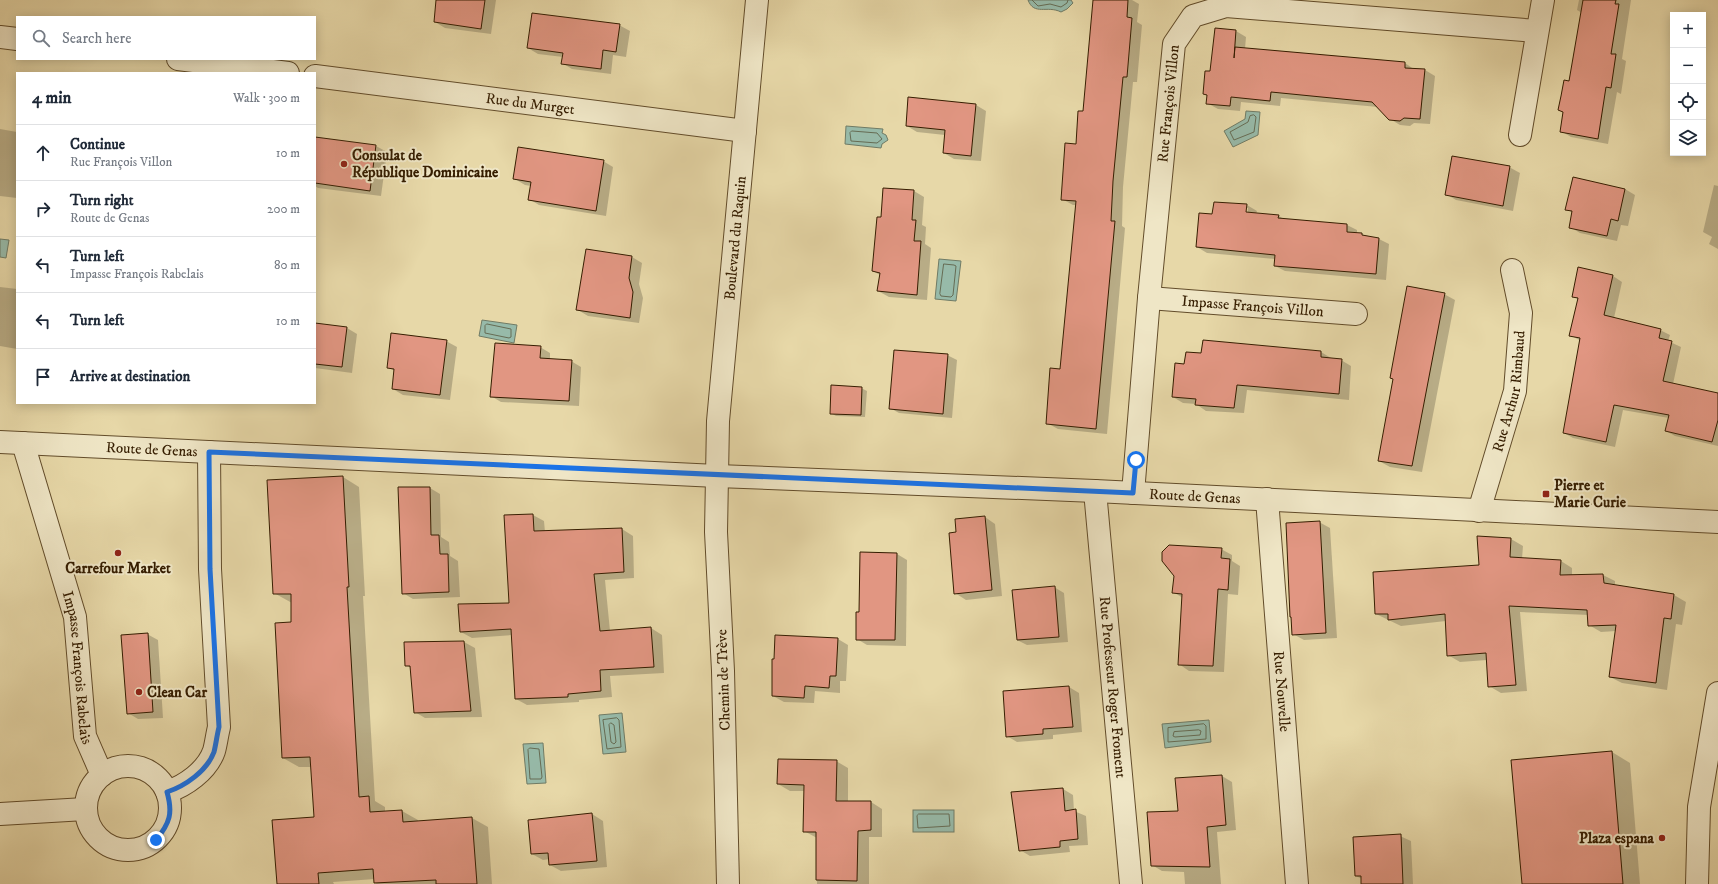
<!DOCTYPE html>
<html lang="en">
<head>
<meta charset="utf-8">
<style>
  body { margin:0; font-family:"IM FELL DW Pica",serif; background:#f6f6f7; color:#1f2937 }
  .controls { position:absolute; right:12px; top:12px; display:grid; overflow:hidden; border-radius:0px; box-shadow:0 2px 10px #0003 }
  .controls button { width:36px; height:36px; display:grid; place-items:center; padding:0; border:0; border-bottom:1px solid #e0e1e3; background:#fff; color:#1f2937; font:20px sans-serif }
  .stop { position:absolute; width:12px; height:12px; margin:-9px; border:3px solid #1a73e8; border-radius:50%; background:#fff }
  .stop.end { background:#1a73e8; border-color:#fff; box-shadow:0 1px 4px #0008 }
  .list { margin:0; padding:0; list-style:none }
  h2 { display:flex; justify-content:space-between; align-items:center; height:52px; margin:0; padding:0 16px; font-size:17px }
  h2 small { font-size:13px; font-weight:400; color:#747a83 }
  .list li { display:grid; grid-template-columns:26px 1fr auto; gap:12px; align-items:center; box-sizing:border-box; height:56px; padding:0 16px; border-top:1px solid #e0e1e3 }
  .list b { display:block; font-size:15px; white-space:nowrap }
  .list p { margin:0; font-size:13px; white-space:nowrap; color:#747a83 }
  .list em { font-size:13px; font-style:normal; color:#747a83 }
  .icon { flex:none; width:22px; height:22px; fill:none; stroke:currentColor; stroke-width:2; stroke-linecap:round; stroke-linejoin:round }
  .map { position:relative; flex:none; width:1718px; height:884px; overflow:hidden }
  .search { position:absolute; background:#fff; box-shadow:0 2px 10px #0003; left:16px; top:16px; width:300px; height:44px; display:flex; align-items:center; gap:10px; box-sizing:border-box; padding:0 14px; border-radius:0px; color:#747a83; font-size:15px }
  .panel { position:absolute; background:#fff; box-shadow:0 2px 10px #0003; left:16px; top:72px; width:300px; height:332px; border-radius:0px }
  .map>svg:first-child { display:block }
  .water { fill:#97baa9; stroke:#707b65 }
  .shadow { fill:#0003; fill-rule:evenodd }
  .lines { fill:none; stroke-linecap:round; stroke-linejoin:round }
  .shore { stroke:#666c54; stroke-width:1 }
  .building { fill:#e19682; stroke:#351d00 }
  .minor-casing { stroke:#624c2a; stroke-width:24 }
  .minor { stroke:#efe6c6; stroke-width:22 }
  .route { stroke:#1a73e8; stroke-width:5 }
  .poi-dot { fill:#8f2418; stroke:#efe6c6; stroke-width:1.5 }
  .labels { text-anchor:middle; stroke-width:4; stroke-linejoin:round; paint-order:stroke }
  .street-label { font-size:15px; fill:#351d00; stroke:#efe6c6 }
  .poi-label { font-size:15px; font-weight:bold; fill:#351d00; stroke:#efe6c6; text-anchor:start }
</style>
</head>
<body>
<div class="map">
<svg width="1718" height="884" viewBox="0 0 1718 884">
  <rect width="100%" height="100%" fill="#e7d8a8"/>
  <filter id="stains"><feTurbulence type="fractalNoise" baseFrequency=".005" numOctaves="4"/><feColorMatrix values="0 0 0 0 .2 0 0 0 0 .09 0 0 0 0 .02 0 0 0 .5 -.17"/></filter>
  <radialGradient id="worn" r=".72"><stop offset=".6" stop-color="#630" stop-opacity="0"/><stop offset="1" stop-color="#630" stop-opacity=".3"/></radialGradient>
  <g class="water">
    <path d="M1028 0H1071L1073 3 1067 9 1061 12C1047 5 1034 16 1028 0Z"/>
    <path d="M1246 111 1260 112 1258 135 1233 147 1224 131 1245 119Z"/>
    <path d="M846 126 883 129 882 133 886 135 888 140 882 144 881 148 845 144Z"/>
    <path d="M0 239 9 240 6 258 0 257Z"/>
    <path d="M939 259 961 261 956 301 935 299Z"/>
    <path d="M482 320 517 325 514 343 479 336Z"/>
    <path d="M622 713 626 752 603 754 599 715Z"/>
    <path d="M1209 720 1211 742 1165 748 1162 724Z"/>
    <path d="M543 743 546 783 527 784 523 744Z"/>
    <rect x="913" y="810" width="41" height="22"/>
  </g>
  <g class="shadow">
    <path d="M437 0H496L491 34 445 28 435 22Z"/>
    <path d="M1094 0H1132L1139 4 1137 22 1142 25 1137 82H1133L1123 187 1122 226 1125 228 1107 434 1058 429 1047 423 1061 370 1077 205H1073L1062 199 1084 112Z"/>
    <path d="M1579 0H1631L1622 59 1626 61 1621 94 1617 92 1608 144 1571 137 1561 131 1582 13 1577 10Z"/>
    <path d="M619 25 630 31 626 57 613 55 611 74 572 69 562 63 563 57 538 54 528 48Z"/>
    <path d="M1236 31 1246 37 1245 49 1405 63 1415 70H1425L1435 76 1430 124 1414 123 1410 126 1400 125 1390 119 1378 107 1281 98 1280 106 1241 102 1240 111 1218 109 1207 103 1208 96 1204 94 1211 72Z"/>
    <path d="M976 105 986 111 981 161 954 159 944 153 945 135 917 132 907 126Z"/>
    <path d="M0 129 17 132V198L0 196Z"/>
    <path d="M315 138 376 146 387 152 381 196 318 188 315 186Z"/>
    <path d="M603 161 613 167 606 216 539 205 529 199 531 186 525 185 515 179Z"/>
    <path d="M1509 167 1520 173 1513 211 1456 200 1446 194Z"/>
    <path d="M1714 185 1718 186V249L1709 244 1712 237 1703 232Z"/>
    <path d="M883 189 914 191 924 197 922 225 926 227 925 244 931 248 927 300 889 297 878 291 880 275 873 271 882 218Z"/>
    <path d="M1625 189 1635 195 1628 226 1621 225 1617 241 1580 233 1570 227 1573 213 1566 209Z"/>
    <path d="M1247 205 1257 211 1256 214 1279 216 1285 220 1347 225 1357 230V233L1379 239 1389 244 1386 280 1285 271 1275 266V259L1207 253 1197 247 1213 215ZM1246 208H1248L1247 217H1245Z"/>
    <path d="M587 250 632 257 642 263 639 284 643 298 639 323 588 316 578 310Z"/>
    <path d="M1613 276 1622 282 1614 318 1660 330 1670 335 1668 341 1681 347 1673 384 1718 394V446L1675 436 1666 431 1669 418 1623 410 1615 447 1573 438 1564 433 1581 341 1570 335 1578 299 1573 296Z"/>
    <path d="M0 287 17 289V349L0 346Z"/>
    <path d="M1444 294 1455 300 1422 472 1390 467 1379 461 1394 380 1391 378Z"/>
    <path d="M315 324 347 328 357 334 352 373 315 368Z"/>
    <path d="M446 341 457 347 450 400 403 395 393 389 395 371 389 368Z"/>
    <path d="M540 347 550 353V360L571 361 581 367 579 406 501 402 491 396Z"/>
    <path d="M1321 352 1331 358 1341 360 1351 366 1349 400 1247 390 1244 413 1206 411 1196 404 1183 403 1173 397 1185 365 1202 354Z"/>
    <path d="M947 355 957 360 952 418 899 413 890 408Z"/>
    <path d="M861 388 867 391 865 417 836 416 831 413Z"/>
    <path d="M343 477 359 487 365 596H363L375 801 385 807V812L402 811 418 820V822L472 818 488 827 492 884H377L375 883V879L333 882 334 884H278L315 818 311 767H299L283 758 292 622V603L274 593Z"/>
    <path d="M430 488 440 494 441 537 449 542 450 556 458 561 460 597 413 599 403 593Z"/>
    <path d="M533 515 544 521 545 532 622 529 633 536 634 578 605 580 610 631 651 628 662 635 664 673 610 676 612 697 579 700V702L527 705 516 699 512 635 472 638 461 632 510 604Z"/>
    <path d="M985 517 995 524 1002 596 966 600 955 593 957 533Z"/>
    <path d="M1319 522 1330 528 1337 638 1304 640 1293 634Z"/>
    <path d="M1478 537 1511 539 1523 546 1522 559 1561 561 1572 568V576L1603 575 1615 581V586L1674 595 1686 602 1682 625 1676 624 1667 690 1622 683 1610 677 1616 631 1601 632 1589 625V615L1520 612 1527 691 1501 693 1489 686 1487 660 1460 662 1448 655 1446 621 1401 626 1376 614 1480 566Z"/>
    <path d="M1221 549 1232 555V561L1240 566 1238 595 1228 594 1224 672 1189 671 1179 664 1183 598 1173 592Z"/>
    <path d="M897 554 907 560 906 646 867 645 857 639Z"/>
    <path d="M1054 587 1064 593 1068 642 1027 645 1017 640Z"/>
    <path d="M147 634 158 640 163 718 138 719 128 713Z"/>
    <path d="M838 639 848 645 846 681H840V693L815 691 814 703 784 702 773 696Z"/>
    <path d="M464 642 475 648 482 717 425 718 415 712 411 668 406 665Z"/>
    <path d="M1069 687 1079 693 1082 732 1053 735V739L1017 742 1007 736Z"/>
    <path d="M1612 752 1630 763 1640 884H1523Z"/>
    <path d="M836 761 848 768V802H871L882 809V837H869V884H817V838L804 831 805 791H790L778 784Z"/>
    <path d="M1222 776 1232 782 1236 830 1217 832 1221 884H1185L1184 872 1162 871 1152 865 1179 812Z"/>
    <path d="M1063 789 1073 795 1074 811 1086 816 1088 845 1069 846 1070 852 1030 856 1020 850Z"/>
    <path d="M592 814 603 821 607 867 561 871 550 865V859L543 860 532 854Z"/>
    <path d="M1400 836 1411 841 1413 884H1362V879L1356 876Z"/>
  </g>
  <g class="lines">
    <g class="shore">
      <path d="M1032 0 1038 6 1050 4 1061 7 1067 3 1068 0"/>
      <path d="M1254 115 1256 117 1254 132 1234 140 1230 132 1248 122 1250 116Z"/>
      <path d="M852 131 877 133 882 139 877 143 851 141 850 133Z"/>
      <path d="M944 264 954 265 956 266 953 295 951 297 941 296 940 294Z"/>
      <path d="M487 324 511 329V337L509 338 485 333V326Z"/>
      <path d="M617 718 619 720 621 747 607 749 603 720Z"/>
      <path d="M611 723 614 725 616 742 614 744 611 742 609 725Z"/>
      <path d="M1204 724 1206 726V739L1168 742V728Z"/>
      <path d="M1199 730 1201 731 1200 735 1175 737 1173 736 1174 732Z"/>
      <path d="M530 748 539 749 542 777 541 779H530L528 750Z"/>
      <path d="M919 814H949L950 826 918 828 917 816Z"/>
    </g>
  </g>
  <g class="building">
    <path d="M436 0H485L481 29 434 22Z"/>
    <path d="M1093 0H1128L1127 17 1132 18 1127 77H1123L1113 181 1111 221H1115L1096 429 1046 424 1050 368 1060 369 1076 201 1061 200 1065 143 1076 144 1078 111H1083Z"/>
    <path d="M1583 0H1616L1615 4H1619L1611 54H1616L1611 88 1606 87 1598 139 1560 132 1563 112 1558 110 1561 96 1564 80 1569 81Z"/>
    <path d="M532 13 620 24 616 52 603 50 601 69 561 64 563 53 527 48Z"/>
    <path d="M1215 28 1236 30 1234 58 1235 47 1405 62V68L1425 69 1420 119 1404 118 1400 121 1389 120 1372 102 1271 92 1270 101 1231 97 1230 106 1206 104 1207 95 1203 94 1205 71H1210Z"/>
    <path d="M908 97 976 104 971 156 943 153 945 130 906 126Z"/>
    <path d="M315 137 376 145 370 191 315 183Z"/>
    <path d="M518 147 604 160 596 211 528 200 531 182 513 179Z"/>
    <path d="M1452 156 1510 166 1503 206 1445 195Z"/>
    <path d="M1573 177 1625 189 1618 221 1611 219 1607 236 1569 228 1572 211 1565 210Z"/>
    <path d="M883 188 914 190 912 220H916L914 241H921L917 295 877 291 880 273 872 271 877 217H881Z"/>
    <path d="M1214 202 1247 204 1246 212 1279 215 1278 218 1347 224V232L1362 233V235L1379 238 1376 274 1274 266 1275 255 1196 247 1199 213 1212 214Z"/>
    <path d="M586 249 632 256 629 278 633 292 630 318 576 310Z"/>
    <path d="M1578 267 1613 275 1604 315 1661 329 1659 338 1672 341 1663 381 1718 393V420L1712 442 1665 431 1669 415 1614 405 1606 442 1563 433 1580 338 1569 336 1578 298 1572 297Z"/>
    <path d="M1407 286 1445 293 1412 466 1378 461 1393 379 1390 378Z"/>
    <path d="M315 323 347 327 342 367 315 364Z"/>
    <path d="M391 333 447 340 440 395 392 389 394 369 387 368Z"/>
    <path d="M1203 340 1321 351V357L1342 359 1339 394 1237 385 1234 408 1195 405 1196 399 1172 397 1175 363 1184 364 1186 352 1201 353Z"/>
    <path d="M495 343 541 346 540 358 572 360 569 401 490 397Z"/>
    <path d="M894 350 948 354 943 414 889 409Z"/>
    <path d="M831 385 862 387 861 415 830 414Z"/>
    <path d="M343 476 349 587H347L359 797 369 796 370 812 402 810 403 822 472 817 477 884H436V880L374 883 373 869 318 873 319 884H277L272 820 314 817 310 757 282 758 275 623 291 622V594H273L267 480Z"/>
    <path d="M398 487H430L431 535H439L440 554H448L449 592 402 594Z"/>
    <path d="M533 514 534 531 622 528 624 572 594 574 600 631 651 627 654 667 600 670 601 691 568 694V697L515 699 511 629 460 632 458 604 509 603 504 515Z"/>
    <path d="M985 516 992 590 954 594 949 533 956 532 955 519Z"/>
    <path d="M1320 521 1326 633 1292 635 1291 617H1290L1286 523Z"/>
    <path d="M1477 536 1511 538 1510 557 1561 560 1560 575 1603 574 1604 583 1674 594 1671 619 1664 618 1656 683 1609 677 1616 625 1588 626 1587 610 1509 606 1516 685 1488 687 1486 653 1447 656 1445 614 1388 620V614H1375L1373 572 1479 565Z"/>
    <path d="M1169 545 1222 548 1221 558 1230 559 1228 590 1218 589 1213 666 1178 665 1182 594 1172 593 1174 576 1162 561V552Z"/>
    <path d="M860 552 897 553 895 640H856V612H859Z"/>
    <path d="M1055 586 1059 637 1017 640 1012 590Z"/>
    <path d="M148 633 153 712 127 714 121 635Z"/>
    <path d="M775 635 838 638 836 676H830L829 688 805 686 804 698 772 696V659H774Z"/>
    <path d="M464 641 471 711 414 713 410 666H405L404 642Z"/>
    <path d="M1069 686 1073 727 1043 729V734L1006 737 1003 691Z"/>
    <path d="M1612 751 1623 884H1522L1511 760Z"/>
    <path d="M778 759 837 760 836 801H871V830L858 831 857 881 816 880V832H803L804 785 777 784Z"/>
    <path d="M1222 775 1226 825 1207 827 1210 867 1151 866 1147 812 1178 811 1175 778Z"/>
    <path d="M1063 788 1065 811 1076 809 1078 839 1060 841V847L1019 851 1011 792Z"/>
    <path d="M592 813 597 861 549 865 548 853 531 854 528 820Z"/>
    <path d="M1401 834 1403 884H1361V876H1355L1353 837Z"/>
  </g>
  <g class="lines">
    <defs>
      <g id="minor">
        <path d="M0 37 17 39"/>
        <path d="M178 59 288 73"/>
        <path id="s1" d="M315 76 745 131"/>
        <path d="M1520 135 1543 0"/>
        <path id="s2" d="M1149 298 1356 314"/>
        <path id="s3" d="M0 442 717 476 1095 491 1718 522"/>
        <path id="s4" d="M23 443 75 617 85 736 102 775"/>
        <path id="s5" d="M1095 491 1131 884"/>
        <path id="s6" d="M1133 493 1149 298 1174 44 1193 16 1226 6 1537 31"/>
        <path id="s7" d="M1267 499 1297 884"/>
        <path id="s8" d="M1479 511 1515 391 1521 313 1512 270"/>
        <circle cx="128" cy="808" r="42"/>
        <path d="M167 792C185 786 207 771 214 751 216 744 217 735 219 727L210 569 209 452"/>
        <path d="M0 814 85 809"/>
        <path id="s9" d="M728 884 723 671 716 532 718 421 757 0"/>
        <path d="M1697 884 1699 807 1718 693"/>
      </g>
    </defs>
    <use href="#minor" class="minor-casing"/>
    <use href="#minor" class="minor"/>
  </g>
  <g class="lines">
    <path class="route" d="M156 840C170 823 173 813 167 792 185 786 207 771 214 752 216 744 217 735 219 727L210 569 209 452 1133 493 1136 460"/>
  </g>
  <g class="poi-dot">
    <circle cx="344" cy="164" r="4"/>
    <rect x="1542" y="490" width="8" height="8" rx="2"/>
    <circle cx="118" cy="553" r="4"/>
    <circle cx="139" cy="692" r="4"/>
    <circle cx="1662" cy="838" r="4"/>
  </g>
  <g class="labels">
    <g class="street-label">
      <text dy="5" stroke="none"><textPath href="#s1" startOffset="217">Rue du Murget</textPath></text>
      <text dy="5" stroke="none"><textPath href="#s6" startOffset="391">Rue François Villon</textPath></text>
      <text dy="5" stroke="none"><textPath href="#s9" startOffset="647">Boulevard du Raquin</textPath></text>
      <text dy="5" stroke="none"><textPath href="#s2" startOffset="104">Impasse François Villon</textPath></text>
      <text dy="5" stroke="none"><textPath href="#s8" startOffset="124">Rue Arthur Rimbaud</textPath></text>
      <text dy="5" stroke="none"><textPath href="#s3" startOffset="152">Route de Genas</textPath></text>
      <text dy="5" stroke="none"><textPath href="#s3" startOffset="1196">Route de Genas</textPath></text>
      <text dy="5" stroke="none"><textPath href="#s4" startOffset="232">Impasse François Rabelais</textPath></text>
      <text transform="translate(723 680) rotate(-92)" y="5">Chemin de Trève</text>
      <text dy="5" stroke="none"><textPath href="#s5" startOffset="197">Rue Professeur Roger Froment</textPath></text>
      <text dy="5" stroke="none"><textPath href="#s7" startOffset="193">Rue Nouvelle</textPath></text>
    </g>
    <g class="poi-label">
      <text x="352" y="160">Consulat de<tspan x="352" dy="17">République Dominicaine</tspan></text>
      <text x="1554" y="490">Pierre et<tspan x="1554" dy="17">Marie Curie</tspan></text>
      <text x="118" y="573" text-anchor="middle">Carrefour Market</text>
      <text x="147" y="697">Clean Car</text>
      <text x="1654" y="843" text-anchor="end">Plaza espana</text>
    </g>
  </g>
  <rect width="100%" height="100%" filter="url(#stains)"/>
  <rect width="100%" height="100%" fill="url(#worn)"/>
</svg>
<div class="controls">
<button>+</button>
<button>−</button>
<button><svg class="icon" aria-label="locate" viewBox="0 0 24 24"><circle cx="12" cy="12" r="6"/><path d="M12 2v4M12 18v4M2 12h4M18 12h4"/></svg></button>
<button><svg class="icon" aria-label="layers" viewBox="0 0 24 24"><path d="M12 4l9 5-9 5-9-5zM3 14l9 5 9-5"/></svg></button>
</div>
<div class="stop" style="left:1136px;top:460px"></div>
<div class="stop end" style="left:156px;top:840px"></div>
<div class="search"><svg class="icon" aria-label="search" viewBox="0 0 24 24"><circle cx="10" cy="10" r="6"/><path d="M15 15l6 6"/></svg>Search here</div>
<section class="panel">
<h2>4 min<small>Walk · 300 m</small></h2>
<ul class="list">
<li><svg class="icon" aria-label="ahead" viewBox="0 0 24 24"><path d="M12 20V5M6 11l6-6 6 6"/></svg><div><b>Continue</b><p>Rue François Villon</p></div><em>10 m</em></li>
<li><svg class="icon" aria-label="right" viewBox="0 0 24 24"><path d="M7 20v-9h11M14 6l5 5-5 5"/></svg><div><b>Turn right</b><p>Route de Genas</p></div><em>200 m</em></li>
<li><svg class="icon" aria-label="left" viewBox="0 0 24 24"><path d="M17 20v-9H6M10 6l-5 5 5 5"/></svg><div><b>Turn left</b><p>Impasse François Rabelais</p></div><em>80 m</em></li>
<li><svg class="icon" aria-label="left" viewBox="0 0 24 24"><path d="M17 20v-9H6M10 6l-5 5 5 5"/></svg><div><b>Turn left</b></div><em>10 m</em></li>
<li><svg class="icon" aria-label="arrive" viewBox="0 0 24 24"><path d="M6 21V4h12l-3 4 3 4H6"/></svg><div><b>Arrive at destination</b></div></li>
</ul>
</section>
</div>
</body>
</html>
